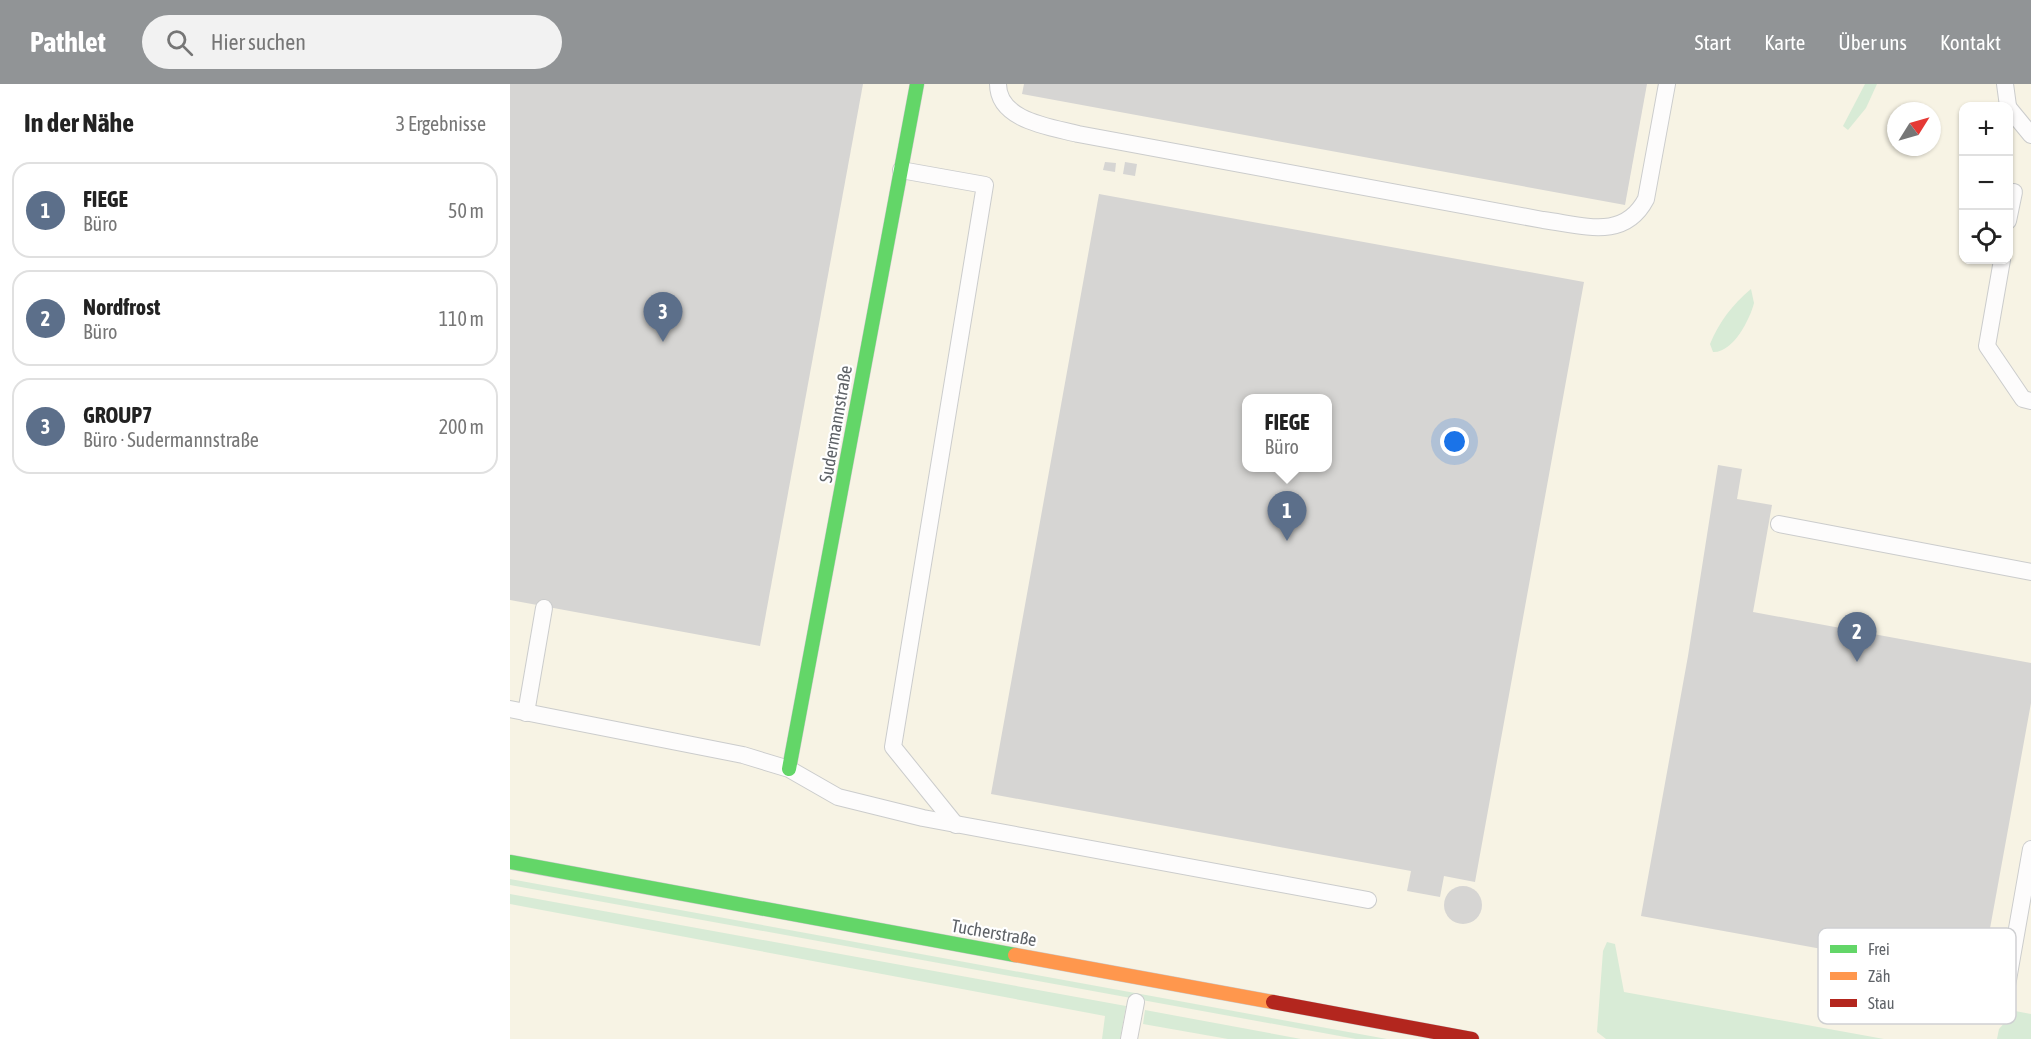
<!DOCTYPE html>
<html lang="de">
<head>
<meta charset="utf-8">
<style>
  body { margin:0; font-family:"Asap Condensed",sans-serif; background:#f2f2f2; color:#222 }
  .controls { position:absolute; right:18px; top:18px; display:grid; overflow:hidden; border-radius:12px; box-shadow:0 2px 4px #0004 }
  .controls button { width:54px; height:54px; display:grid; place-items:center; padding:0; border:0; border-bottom:2px solid #e0e0e0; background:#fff; color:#222; font:30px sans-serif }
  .compass { position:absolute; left:1377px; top:18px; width:54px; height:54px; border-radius:50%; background:#fff; box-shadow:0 2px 4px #0004; rotate:53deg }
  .you { position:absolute; left:945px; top:358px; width:21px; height:21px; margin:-15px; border:4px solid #fff; border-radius:50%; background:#1a73e8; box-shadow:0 0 0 9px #1a73e833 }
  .badge { display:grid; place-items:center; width:39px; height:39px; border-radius:50%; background:#919496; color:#fff; font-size:20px; font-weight:700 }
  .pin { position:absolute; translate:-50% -50px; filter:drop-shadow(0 2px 3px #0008) }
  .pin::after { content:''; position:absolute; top:32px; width:21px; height:18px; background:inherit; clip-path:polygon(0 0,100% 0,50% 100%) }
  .popup { position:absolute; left:732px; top:310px; width:90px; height:78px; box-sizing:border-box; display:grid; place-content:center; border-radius:12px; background:#fff; filter:drop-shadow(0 2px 4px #0005); font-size:20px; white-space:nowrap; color:#767676 }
  .popup b { font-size:22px; color:#222 }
  .popup::after { content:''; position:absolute; left:50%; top:100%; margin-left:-12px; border:12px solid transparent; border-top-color:#fff }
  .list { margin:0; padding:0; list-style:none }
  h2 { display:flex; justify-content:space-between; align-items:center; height:78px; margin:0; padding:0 24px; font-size:26px }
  h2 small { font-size:20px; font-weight:400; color:#767676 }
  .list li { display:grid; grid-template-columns:39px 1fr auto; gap:18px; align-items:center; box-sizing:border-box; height:96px; margin:0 12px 12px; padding:0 12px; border:2px solid #e0e0e0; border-radius:18px }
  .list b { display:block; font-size:22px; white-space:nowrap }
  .list p { margin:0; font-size:20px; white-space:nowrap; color:#767676 }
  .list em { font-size:20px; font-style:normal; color:#767676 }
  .icon { flex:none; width:33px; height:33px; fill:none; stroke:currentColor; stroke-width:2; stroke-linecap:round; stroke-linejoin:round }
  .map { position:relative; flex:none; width:1521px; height:955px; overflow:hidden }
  header { display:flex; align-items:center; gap:36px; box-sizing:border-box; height:84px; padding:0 30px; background:#919496; color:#fff }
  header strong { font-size:28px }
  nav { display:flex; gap:33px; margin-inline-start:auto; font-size:21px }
  .search { width:420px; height:54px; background:#f2f2f2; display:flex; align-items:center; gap:15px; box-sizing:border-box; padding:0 21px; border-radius:33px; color:#767676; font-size:22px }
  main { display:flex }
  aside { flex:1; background:#fff }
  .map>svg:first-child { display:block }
  .commercial { fill:#f7f3e4; fill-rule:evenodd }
  .green { fill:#d8ebd6 }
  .building { fill:#d6d5d3; fill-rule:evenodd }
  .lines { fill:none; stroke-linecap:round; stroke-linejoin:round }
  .lane-casing { stroke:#cbcccc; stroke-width:18 }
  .fast-casing { stroke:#cacacb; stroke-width:15 }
  .slow-casing { stroke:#cacacb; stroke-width:15 }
  .jam-casing { stroke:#cacacb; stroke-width:15 }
  .lane { stroke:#fdfcfc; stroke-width:16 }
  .fast { stroke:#63d668; stroke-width:14 }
  .slow { stroke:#ff974d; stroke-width:14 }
  .jam { stroke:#b3261e; stroke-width:14 }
  .labels { text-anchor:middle; stroke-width:4.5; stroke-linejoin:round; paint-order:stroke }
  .street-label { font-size:18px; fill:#5f6368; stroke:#fff }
  .key { fill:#fff; stroke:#cfd0d2; stroke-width:1.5 }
  .key-label { font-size:16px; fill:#5f6368 }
</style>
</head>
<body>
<header>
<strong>Pathlet</strong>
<div class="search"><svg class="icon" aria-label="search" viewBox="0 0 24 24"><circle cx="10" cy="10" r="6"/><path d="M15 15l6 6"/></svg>Hier suchen</div>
<nav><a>Start</a><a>Karte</a><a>Über uns</a><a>Kontakt</a></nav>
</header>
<main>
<aside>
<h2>In der Nähe<small>3 Ergebnisse</small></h2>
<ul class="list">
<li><span class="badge" style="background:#5c6f8a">1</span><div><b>FIEGE</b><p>Büro</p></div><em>50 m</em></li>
<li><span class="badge" style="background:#5c6f8a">2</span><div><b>Nordfrost</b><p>Büro</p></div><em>110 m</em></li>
<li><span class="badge" style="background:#5c6f8a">3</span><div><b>GROUP7</b><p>Büro · Sudermannstraße</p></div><em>200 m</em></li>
</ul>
</aside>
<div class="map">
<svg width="1521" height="955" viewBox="0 0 1521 955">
  <rect width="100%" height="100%" fill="#efeeea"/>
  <path class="commercial" d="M0 0H1521V955H0ZM1454 22H1498V176H1454ZM1386 27H1422V63H1386ZM736 314H818V384H736Z"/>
  <g class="green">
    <path d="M1355 0H1367L1356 24 1338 46 1333 42Z"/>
    <path d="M1241 205 1244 219C1240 235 1223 269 1203 268L1200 260C1209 238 1222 221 1241 205Z"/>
    <path d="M0 795 877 955H846L0 801Z"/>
    <path d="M0 810 616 922 610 955H592L595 932 0 820Z"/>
    <path d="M1097 858 1105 860 1114 908 1374 955H1096L1087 948 1093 867Z"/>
    <path d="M635 926 791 955H718L633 940Z"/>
    <path d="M1505 927 1521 930V955H1487L1489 945Z"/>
  </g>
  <g class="building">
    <path d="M0 0H353L250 562 0 516Z"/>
    <path d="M514 0H1137L1115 121 512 10Z"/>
    <path d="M595 78 606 79 605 88 593 86Z"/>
    <path d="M615 78 627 80 625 92 613 90Z"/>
    <path d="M589 110 1074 198 965 798 934 792 930 813 897 807 901 787 481 710ZM736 314H818V384H736Z"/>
    <path d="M1208 381 1232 385 1227 415 1262 421 1243 528 1521 579V619L1471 894 1131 832 1178 572Z"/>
    <circle cx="953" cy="821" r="19"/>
  </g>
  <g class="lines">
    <defs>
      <g id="lane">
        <path d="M488 0C488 37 541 43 568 50L1033 136C1073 141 1114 157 1136 115L1157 0"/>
        <path d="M1495 0 1498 22"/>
        <path d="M1498 23 1521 51"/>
        <path d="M391 86 475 101 383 663 446 741"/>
        <path d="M1498 137 1504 108"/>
        <path d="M1492 176 1477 262 1513 315 1521 317"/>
        <path d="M1269 440 1521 488"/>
        <path d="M0 625 233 671 279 685 328 713 413 734 858 816"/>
        <path d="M16 629 34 524"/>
        <path d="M1495 913 1521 765"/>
        <path d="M619 955 626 918"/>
      </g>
      <g id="fast">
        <path d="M279 685 407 0"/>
        <path d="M0 778 505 871"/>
      </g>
      <path id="slow" d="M505 871 763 918"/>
      <path id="jam" d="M763 918 962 955"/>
    </defs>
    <use href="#lane" class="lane-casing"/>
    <use href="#fast" class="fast-casing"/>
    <use href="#slow" class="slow-casing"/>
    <use href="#jam" class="jam-casing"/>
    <use href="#lane" class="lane"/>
    <use href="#fast" class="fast"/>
    <use href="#slow" class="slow"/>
    <use href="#jam" class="jam"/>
  </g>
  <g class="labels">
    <g class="street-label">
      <text transform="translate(326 340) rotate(-80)" y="6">Sudermannstraße</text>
      <text transform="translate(484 849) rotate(10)" y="6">Tucherstraße</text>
    </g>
  </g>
  <rect x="1308" y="844" width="198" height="96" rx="9" class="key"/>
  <rect x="1320" y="861" width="27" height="8" fill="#63d668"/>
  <rect x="1320" y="888" width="27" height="8" fill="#ff974d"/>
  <rect x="1320" y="915" width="27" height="8" fill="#b3261e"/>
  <g class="key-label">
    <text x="1358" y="871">Frei</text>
    <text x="1358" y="898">Zäh</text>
    <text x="1358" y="925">Stau</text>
  </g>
</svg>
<div class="controls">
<button>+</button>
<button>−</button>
<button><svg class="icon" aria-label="locate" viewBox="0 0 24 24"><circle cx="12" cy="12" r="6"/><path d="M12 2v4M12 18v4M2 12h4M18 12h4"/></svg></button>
</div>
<svg class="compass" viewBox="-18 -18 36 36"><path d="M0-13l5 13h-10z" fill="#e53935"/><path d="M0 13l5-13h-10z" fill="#767676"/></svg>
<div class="you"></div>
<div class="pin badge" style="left:777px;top:457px;background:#5c6f8a">1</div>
<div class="popup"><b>FIEGE</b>Büro</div>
<div class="pin badge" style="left:1347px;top:578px;background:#5c6f8a">2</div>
<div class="pin badge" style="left:153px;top:258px;background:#5c6f8a">3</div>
</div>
</main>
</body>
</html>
